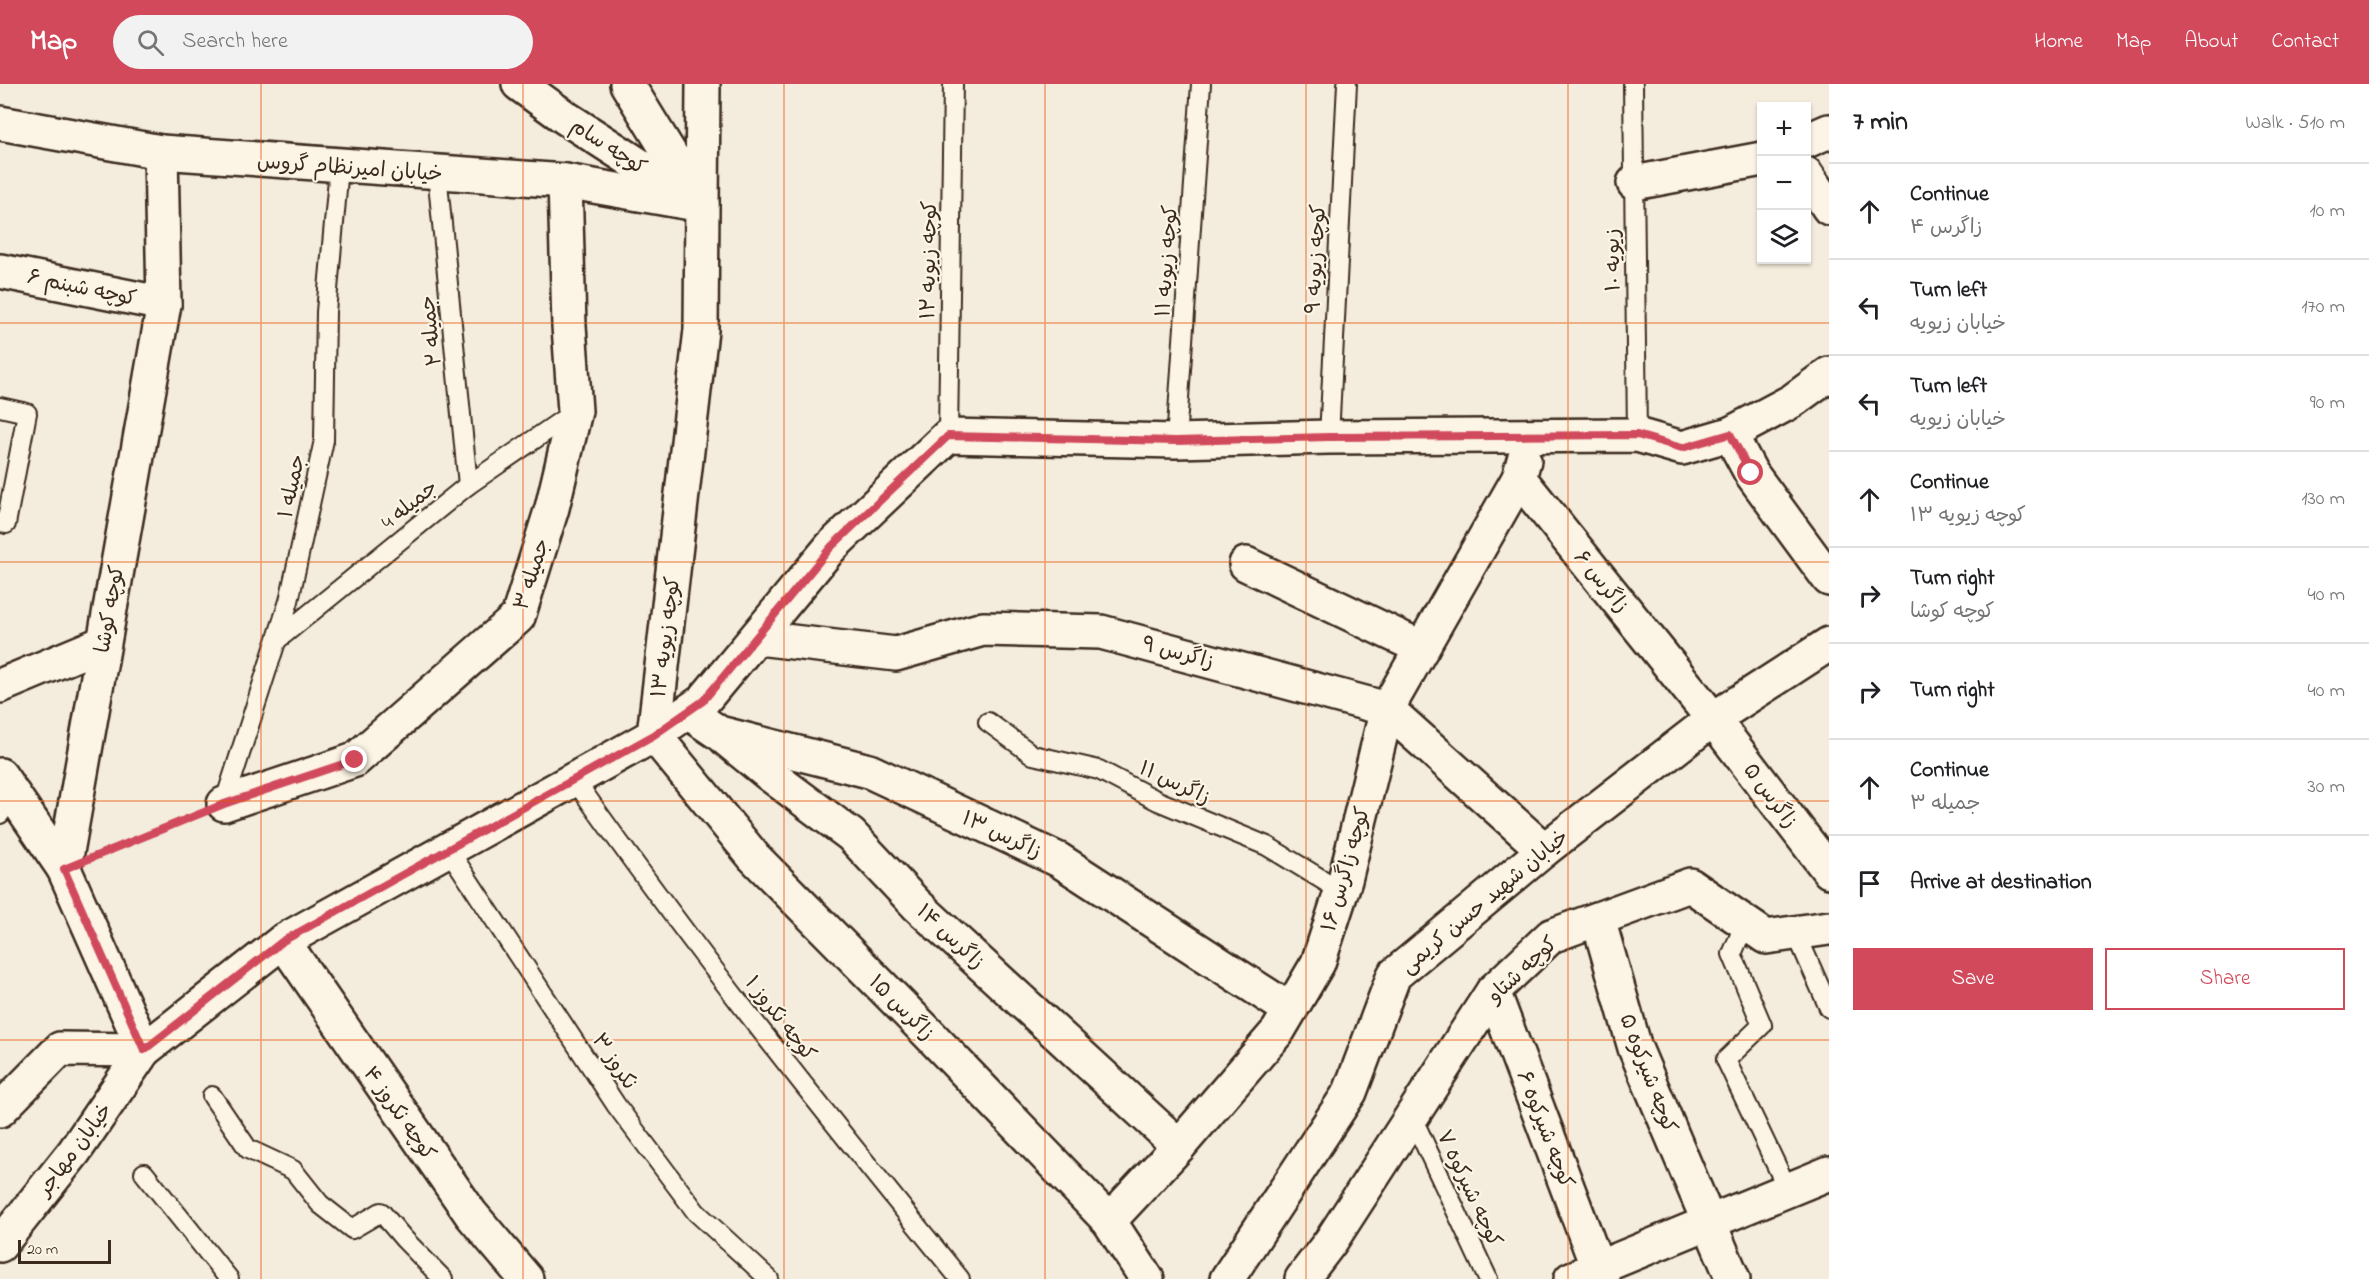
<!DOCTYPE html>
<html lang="en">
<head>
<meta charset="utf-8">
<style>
  body { margin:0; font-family:"Indie Flower","Playpen Sans Arabic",sans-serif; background:#f2f2f2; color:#202124 }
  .controls { position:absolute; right:18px; top:18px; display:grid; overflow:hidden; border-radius:0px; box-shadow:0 2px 4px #0004 }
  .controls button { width:54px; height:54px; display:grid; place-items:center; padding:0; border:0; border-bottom:2px solid #e0e0e0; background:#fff; color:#202124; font:30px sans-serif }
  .scale { position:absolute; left:18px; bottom:15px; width:93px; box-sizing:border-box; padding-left:6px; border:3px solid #3b2a1e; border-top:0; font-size:16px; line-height:21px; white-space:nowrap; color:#3b2a1e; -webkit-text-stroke:4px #fcf5e5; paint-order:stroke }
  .stop { position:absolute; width:18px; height:18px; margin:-14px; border:4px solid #d1495b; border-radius:50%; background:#fff }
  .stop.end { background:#d1495b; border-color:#fff; box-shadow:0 2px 6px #0008 }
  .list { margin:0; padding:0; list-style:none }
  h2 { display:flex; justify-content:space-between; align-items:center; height:78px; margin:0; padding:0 24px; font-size:26px }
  h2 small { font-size:20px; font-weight:400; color:#757577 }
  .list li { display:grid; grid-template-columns:39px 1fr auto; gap:18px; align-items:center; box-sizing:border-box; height:96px; padding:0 24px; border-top:2px solid #e0e0e0 }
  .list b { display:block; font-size:22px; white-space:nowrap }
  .list p { margin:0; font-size:20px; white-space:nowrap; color:#757577 }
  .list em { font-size:20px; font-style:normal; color:#757577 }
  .actions { display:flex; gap:12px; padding:18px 24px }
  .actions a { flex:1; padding:14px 0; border:2px solid #d1495b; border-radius:0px; text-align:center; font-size:21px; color:#d1495b }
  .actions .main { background:#d1495b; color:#fff }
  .icon { flex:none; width:33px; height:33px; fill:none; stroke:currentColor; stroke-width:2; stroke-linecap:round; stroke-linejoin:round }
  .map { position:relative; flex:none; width:1829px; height:1195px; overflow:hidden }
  header { display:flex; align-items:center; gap:36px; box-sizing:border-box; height:84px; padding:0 30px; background:#d1495b; color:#fff }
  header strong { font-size:28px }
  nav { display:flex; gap:33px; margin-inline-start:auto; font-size:21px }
  .search { width:420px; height:54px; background:#f2f2f2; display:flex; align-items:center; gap:15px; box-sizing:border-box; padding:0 21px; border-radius:33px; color:#757577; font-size:22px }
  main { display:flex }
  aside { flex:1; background:#fff }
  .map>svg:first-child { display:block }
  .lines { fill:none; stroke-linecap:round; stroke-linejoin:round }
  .service-casing { stroke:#3b2a1e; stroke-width:22 }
  .minor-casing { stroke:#3b2a1e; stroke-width:38 }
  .path { stroke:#3b2a1e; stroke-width:4; stroke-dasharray:4.5 4.5; stroke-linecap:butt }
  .service { stroke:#fcf5e5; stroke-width:18 }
  .minor { stroke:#fcf5e5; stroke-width:33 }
  .route { stroke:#d1495b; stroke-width:8 }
  .grid { fill:none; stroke:#e8590c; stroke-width:1.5; stroke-opacity:0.55 }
  .labels { text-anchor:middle; stroke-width:4.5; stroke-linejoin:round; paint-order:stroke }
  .street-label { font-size:21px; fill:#3b2a1e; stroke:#fcf5e5 }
</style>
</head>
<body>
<header>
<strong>Map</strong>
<div class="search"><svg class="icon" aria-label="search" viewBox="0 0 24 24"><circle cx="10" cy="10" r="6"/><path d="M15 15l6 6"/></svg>Search here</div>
<nav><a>Home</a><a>Map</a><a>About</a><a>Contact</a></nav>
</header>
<main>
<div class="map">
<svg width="1829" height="1195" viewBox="0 0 1829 1195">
  <rect width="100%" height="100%" fill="#f4eddd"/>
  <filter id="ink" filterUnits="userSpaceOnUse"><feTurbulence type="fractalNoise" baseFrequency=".0167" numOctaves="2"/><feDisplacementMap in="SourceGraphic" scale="12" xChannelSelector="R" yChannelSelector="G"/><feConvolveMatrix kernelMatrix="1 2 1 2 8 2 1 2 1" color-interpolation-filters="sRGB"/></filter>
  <g filter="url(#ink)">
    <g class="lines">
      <defs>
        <g id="service">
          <path d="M1633 0 1637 351"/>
          <path d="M437 89 468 401"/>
          <path d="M0 323 27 329 6 440"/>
          <path d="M948 352 953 0"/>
          <path d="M1329 353 1347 0"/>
          <path d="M1176 357 1201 0"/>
          <path d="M277 556 468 401 574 328"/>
          <path d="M988 638 1033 671 1099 686 1158 717 1267 762 1341 807"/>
          <path d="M574 695C695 867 827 1032 960 1195"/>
          <path d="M224 720 289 517 324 356 326 228 339 83"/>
          <path d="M0 730 12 710"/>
          <path d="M448 765 616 1021 696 1128 769 1195"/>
          <path d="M1745 839 1732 870 1762 941 1726 976 1788 1106"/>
          <path d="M1796 849 1829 924"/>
          <path d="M212 1012 248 1065 293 1086 320 1120 352 1145 381 1128 404 1155 443 1195"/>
          <path d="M1412 1033 1488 1195"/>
          <path d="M144 1089 229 1195"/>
        </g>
        <g id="minor">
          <path d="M519 0 566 34 690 114"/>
          <path d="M627 0 697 114"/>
          <path d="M0 39 161 68 565 97 702 121"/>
          <path d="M1806 57 1829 47"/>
          <path d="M1806 90 1829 124"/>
          <path d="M1634 99 1762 75"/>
          <path d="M0 187 164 220"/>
          <path d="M1730 350 1751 389 1829 495"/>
          <path d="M1524 376 1519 394 1713 635 1829 787"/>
          <path d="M1246 480 1422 564"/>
          <path d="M758 554 896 570 983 545 1101 548 1387 625 1544 766"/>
          <path d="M0 602 103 559"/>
          <path d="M688 628 719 649 869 687 1059 776 1290 926"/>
          <path d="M726 655 769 690 851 751 917 821 1179 1062"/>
          <path d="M0 691 64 785"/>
          <path d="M224 720 355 676 518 533 552 424 575 327 569 242 565 97"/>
          <path d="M1598 835 1635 964 1733 1195"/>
          <path d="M283 857 471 1130 526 1195"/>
          <path d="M1493 907 1602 1195"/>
          <path d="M144 966 64 785 164 220 161 68"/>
          <path d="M0 1026 60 965 144 966"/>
          <path d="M1109 1137 1179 1062 1278 947 1318 879 1345 796 1387 625 1519 394"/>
          <path d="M0 1161 74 1068 144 966 283 857 654 651 701 246 703 0"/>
          <path d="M1147 1195 1109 1137 928 949 754 773 654 651 703 617 831 463 948 352 1176 357 1329 353 1637 351 1682 364 1730 350 1792 317 1829 290"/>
          <path d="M1227 1195 1350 1008 1394 891 1544 766 1713 635 1829 560"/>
          <path d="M1302 1195 1331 1157 1493 907 1551 852 1690 801 1766 853 1829 844"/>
          <path d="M1571 1195 1829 1089"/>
        </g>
      </defs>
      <use href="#service" class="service-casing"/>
      <use href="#minor" class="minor-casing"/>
      <path class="path" d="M100 770 196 731"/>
      <use href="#service" class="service"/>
      <use href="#minor" class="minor"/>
    </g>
  </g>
  <g class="lines" filter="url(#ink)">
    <path class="route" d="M355 676 224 720 64 785 144 966 283 857 654 651 703 617 831 463 948 352 1176 357 1329 353 1637 351 1682 364 1730 350 1751 389"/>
  </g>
  <path class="grid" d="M261 0V1195M523 0V1195M784 0V1195M1045 0V1195M1306 0V1195M1568 0V1195M0 239H1829M0 478H1829M0 717H1829M0 956H1829"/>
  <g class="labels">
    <g class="street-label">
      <text transform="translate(609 62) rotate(33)" y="7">کوچه سام</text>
      <text transform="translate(350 83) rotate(4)" y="7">خیابان امیرنظام گروس</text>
      <text transform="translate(1315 175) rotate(-87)" y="7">کوچه زیویه ۹</text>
      <text transform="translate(928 176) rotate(-89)" y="7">کوچه زیویه ۱۲</text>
      <text transform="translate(1612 176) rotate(-91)" y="7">زیویه ۱۰</text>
      <text transform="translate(1166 177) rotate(-86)" y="7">کوچه زیویه ۱۱</text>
      <text transform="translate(82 203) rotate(12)" y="7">کوچه شبنم ۶</text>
      <text transform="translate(430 247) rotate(-96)" y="7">جمیله ۲</text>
      <text transform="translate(291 402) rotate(-78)" y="7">جمیله ۱</text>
      <text transform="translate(409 420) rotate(-39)" y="7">جمیله 4</text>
      <text transform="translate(531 490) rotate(-72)" y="7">جمیله ۳</text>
      <text transform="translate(1602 497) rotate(51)" y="7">زاگرس ۶</text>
      <text transform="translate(109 525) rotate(-80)" y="7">کوچه کوشا</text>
      <text transform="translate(665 553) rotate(-83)" y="7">کوچه زیویه ۱۳</text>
      <text transform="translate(1178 568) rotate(15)" y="7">زاگرس ۹</text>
      <text transform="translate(1175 698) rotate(25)" y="7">زاگرس ۱۱</text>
      <text transform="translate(1771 711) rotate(53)" y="7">زاگرس ۵</text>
      <text transform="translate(1002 750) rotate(25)" y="7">زاگرس ۱۳</text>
      <text transform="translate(1345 785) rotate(-74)" y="7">کوچه زاگرس ۱۶</text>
      <text transform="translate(1484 817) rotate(-40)" y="7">خیابان شهید حسن کریمی</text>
      <text transform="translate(951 852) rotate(43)" y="7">زاگرس ۱۴</text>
      <text transform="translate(1522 885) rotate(-43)" y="7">کوچه شتاو</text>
      <text transform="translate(902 923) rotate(45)" y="7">زاگرس ۱۵</text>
      <text transform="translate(781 934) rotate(52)" y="7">کوچه نکروز ۱</text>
      <text transform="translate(615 977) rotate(56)" y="7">نکروز ۳</text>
      <text transform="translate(1649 989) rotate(69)" y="7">کوچه شیرکوه ۵</text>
      <text transform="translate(400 1029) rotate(55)" y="7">کوچه نکروز ۴</text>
      <text transform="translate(1546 1045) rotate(69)" y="7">کوچه شیرکوه ۶</text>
      <text transform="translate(74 1065) rotate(-53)" y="7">خیابان مهاجر</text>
      <text transform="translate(1470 1104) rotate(65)" y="7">کوچه شیرکوه ۷</text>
    </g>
  </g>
</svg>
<div class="controls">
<button>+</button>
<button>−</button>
<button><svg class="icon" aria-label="layers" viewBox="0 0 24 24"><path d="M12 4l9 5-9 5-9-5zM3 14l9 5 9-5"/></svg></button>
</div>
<div class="scale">20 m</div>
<div class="stop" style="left:1751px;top:389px"></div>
<div class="stop end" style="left:355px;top:676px"></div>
</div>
<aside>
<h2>7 min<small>Walk · 510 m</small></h2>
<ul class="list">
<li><svg class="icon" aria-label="ahead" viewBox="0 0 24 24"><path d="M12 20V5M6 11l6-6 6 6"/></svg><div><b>Continue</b><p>زاگرس ۴</p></div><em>10 m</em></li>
<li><svg class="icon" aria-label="left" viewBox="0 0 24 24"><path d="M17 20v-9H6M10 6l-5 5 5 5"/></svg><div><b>Turn left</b><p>خیابان زیویه</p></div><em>170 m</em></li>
<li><svg class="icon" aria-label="left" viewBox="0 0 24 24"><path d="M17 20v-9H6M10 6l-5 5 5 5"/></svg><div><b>Turn left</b><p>خیابان زیویه</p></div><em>90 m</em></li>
<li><svg class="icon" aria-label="ahead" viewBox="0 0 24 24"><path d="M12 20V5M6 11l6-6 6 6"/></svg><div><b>Continue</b><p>کوچه زیویه ۱۳</p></div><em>130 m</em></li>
<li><svg class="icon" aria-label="right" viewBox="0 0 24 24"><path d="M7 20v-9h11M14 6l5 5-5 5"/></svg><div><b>Turn right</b><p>کوچه کوشا</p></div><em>40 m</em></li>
<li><svg class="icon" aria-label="right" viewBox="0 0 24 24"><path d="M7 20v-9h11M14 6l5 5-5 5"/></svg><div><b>Turn right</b></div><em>40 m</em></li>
<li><svg class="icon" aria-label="ahead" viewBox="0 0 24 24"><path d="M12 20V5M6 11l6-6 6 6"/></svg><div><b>Continue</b><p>جمیله ۳</p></div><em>30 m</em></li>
<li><svg class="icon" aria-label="arrive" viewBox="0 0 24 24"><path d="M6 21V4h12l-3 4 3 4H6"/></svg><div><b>Arrive at destination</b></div></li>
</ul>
<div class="actions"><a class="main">Save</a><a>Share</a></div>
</aside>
</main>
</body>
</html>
